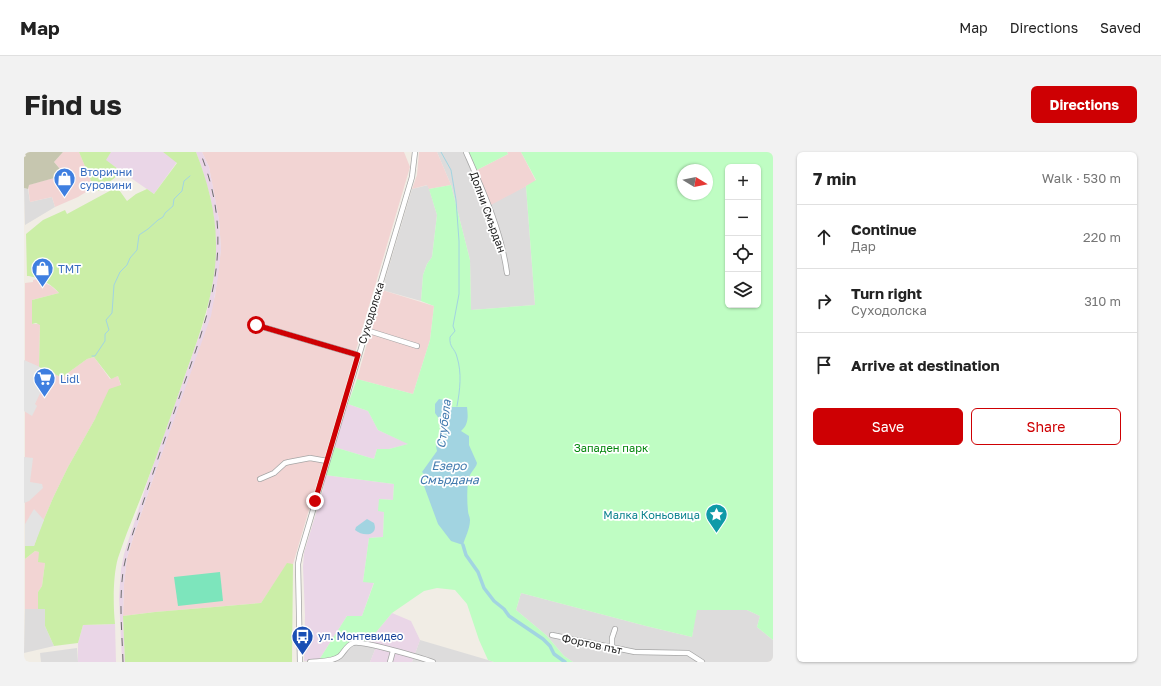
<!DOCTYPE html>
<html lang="en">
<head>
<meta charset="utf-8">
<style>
  body { margin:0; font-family:"Golos Text",sans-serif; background:#f2f2f2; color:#222 }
  .controls { position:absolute; right:12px; top:12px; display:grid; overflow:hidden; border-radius:6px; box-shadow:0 1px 3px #0004 }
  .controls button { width:36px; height:36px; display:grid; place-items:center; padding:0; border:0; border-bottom:1px solid #e0e0e0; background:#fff; color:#222; font:20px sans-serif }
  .compass { position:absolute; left:653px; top:12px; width:36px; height:36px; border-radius:50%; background:#fff; box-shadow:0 1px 3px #0004; rotate:100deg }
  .stop { position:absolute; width:12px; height:12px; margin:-9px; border:3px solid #ce0003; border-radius:50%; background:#fff }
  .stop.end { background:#ce0003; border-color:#fff; box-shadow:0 1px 4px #0008 }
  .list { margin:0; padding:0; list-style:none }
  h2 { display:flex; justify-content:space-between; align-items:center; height:52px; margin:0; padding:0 16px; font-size:17px }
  h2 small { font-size:13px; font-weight:400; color:#767676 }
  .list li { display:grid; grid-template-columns:26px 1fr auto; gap:12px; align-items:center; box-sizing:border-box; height:64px; padding:0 16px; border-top:1px solid #e0e0e0 }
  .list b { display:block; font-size:15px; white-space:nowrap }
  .list p { margin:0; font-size:13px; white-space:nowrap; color:#767676 }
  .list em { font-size:13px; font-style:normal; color:#767676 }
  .actions { display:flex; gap:8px; padding:12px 16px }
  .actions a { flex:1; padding:9px 0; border:1px solid #ce0003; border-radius:6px; text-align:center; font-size:14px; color:#ce0003 }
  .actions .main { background:#ce0003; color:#fff }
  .icon { flex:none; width:22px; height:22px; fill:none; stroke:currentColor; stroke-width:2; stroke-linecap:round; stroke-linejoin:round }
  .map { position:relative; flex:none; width:749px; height:510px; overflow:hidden; border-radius:6px }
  header { display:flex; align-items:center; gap:24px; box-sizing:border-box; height:56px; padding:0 20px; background:#fff; border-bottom:1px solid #e0e0e0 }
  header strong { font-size:19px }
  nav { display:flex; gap:22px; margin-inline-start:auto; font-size:14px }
  .intro { display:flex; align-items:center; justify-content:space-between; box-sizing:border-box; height:96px; padding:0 24px }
  h1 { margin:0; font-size:28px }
  .button { padding:10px 18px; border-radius:6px; background:#ce0003; color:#fff; font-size:14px; font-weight:700 }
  main { display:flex; gap:24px; padding:0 24px }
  aside { flex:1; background:#fff; border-radius:6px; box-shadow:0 1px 3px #0004 }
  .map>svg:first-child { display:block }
  .residential { fill:#dddcdc }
  .commercial { fill:#f2d4d3 }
  .industrial { fill:#ead6e7 }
  .construction { fill:#c6c6af }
  .grass { fill:#cbeea7 }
  .park { fill:#bffdc3; fill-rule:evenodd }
  .pitch { fill:#7de5bc }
  .parking { fill:#e3e3e3 }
  .water { fill:#a2d4e1 }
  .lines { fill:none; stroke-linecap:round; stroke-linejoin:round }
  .stream { stroke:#a2d4e1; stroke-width:1 }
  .canal { stroke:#a2d4e1; stroke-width:3.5 }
  .minor-casing { stroke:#a6a6a6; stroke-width:6 }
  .minor { stroke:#fff; stroke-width:4.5 }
  .rail { stroke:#6d6d6d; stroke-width:1; stroke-dasharray:8 8; stroke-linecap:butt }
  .route { stroke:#ce0003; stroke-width:5 }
  .labels { text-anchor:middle; stroke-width:3.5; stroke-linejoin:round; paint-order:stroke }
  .shop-label { font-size:11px; fill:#366cbe; stroke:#fff; text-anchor:start }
  .street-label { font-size:11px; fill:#1f1f1f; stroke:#fff }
  .park-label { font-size:11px; fill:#04870d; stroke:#fff }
  .culture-label { font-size:11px; fill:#0d838f; stroke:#fff; text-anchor:end }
  .transit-label { font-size:11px; fill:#164399; stroke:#fff; text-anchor:start }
  .water-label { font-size:12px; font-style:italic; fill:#417aae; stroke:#fff }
</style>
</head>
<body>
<header>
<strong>Map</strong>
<nav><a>Map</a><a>Directions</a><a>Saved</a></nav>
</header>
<div class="intro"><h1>Find us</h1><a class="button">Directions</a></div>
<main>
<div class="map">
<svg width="749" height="510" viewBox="0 0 749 510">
  <rect width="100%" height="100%" fill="#f1ede5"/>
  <g class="residential">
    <path d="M413 0H439L463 54 502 34 511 153 447 158 446 108 427 33Z"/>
    <path d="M404 33 413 63 408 105 403 112 399 123 397 149 358 138 388 37Z"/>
    <path d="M0 36 4 37 6 50 28 45 31 55 1 73Z"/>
    <path d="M497 441 622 474 668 485 672 458H723L736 464 733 475 749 488V510H549L540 504 522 483 492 458Z"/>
    <path d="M1 457H21V474L30 494 0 501Z"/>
    <path d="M396 488 464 508 470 510H388Z"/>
    <path d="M329 490 352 495 346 510H278L305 507Z"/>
    <path d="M53 496 54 510H17L16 501Z"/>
  </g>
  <g class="commercial">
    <path d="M39 0H55L70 35 54 45 31 55 28 45 6 50 4 33 41 23 30 10Z"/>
    <path d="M178 0H380L386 15 269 412H263L237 451 131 460 99 464 100 432 103 406 110 383 191 144 197 97 195 68 185 15Z"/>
    <path d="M395 0H413L427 33 405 37 403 33 388 37 393 23Z"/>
    <path d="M483 0H497L512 29 465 54 451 19 484 2Z"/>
    <path d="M13 127 27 134 35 141 8 148V172H16L15 215 39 226 41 223 63 207 70 205 86 227 94 224 97 234 71 267 44 315 29 346 15 379 10 394H1V131L9 130V128Z"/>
    <path d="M358 138 410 154 406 188 389 242 333 227Z"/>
    <path d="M11 399 15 400 21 411 18 434 14 440V457H1V407Z"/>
  </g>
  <g class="industrial">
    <path d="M87 0H139L153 10 130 42 81 8Z"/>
    <path d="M172 0H178L185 15 189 35 195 68 197 97 194 125 187 164 129 327 110 383 103 406 100 432 99 464 101 510H98L95 445 97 417 100 402 125 325 182 164 189 127 192 91 190 67 186 44 178 17Z"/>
    <path d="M324 252 344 259 354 278 385 292 365 297H353L350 307 310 295Z"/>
    <path d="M301 323 370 332 369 348 355 347 360 360 359 385 345 386 339 430H350L338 464H323L295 508 280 509 281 463 279 415 280 401 299 338Z"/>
    <path d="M368 461 387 469 396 488 388 510H346L352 495 343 491Z"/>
    <path d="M91 472 92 510H54V491L59 473Z"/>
  </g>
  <path class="construction" d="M0 0H39L30 10 41 23 5 33 4 37 0 36V5L2 4Z"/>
  <g class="grass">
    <path d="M55 0H87L82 8 98 20 74 39 68 31Z"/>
    <path d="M139 0H172C183 28 192 60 192 91 193 140 174 186 158 232 146 266 134 301 121 335 112 358 102 382 94 406 89 423 89 453 91 472L59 473 54 491 30 494 21 474V457H14V440L18 434 21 411 14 410 15 400 11 399 1 407V394H10L15 379 29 346 44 315 71 267 85 237 97 233 94 224 87 227 70 205 63 207 41 223 39 226 15 215 16 173 12 171 8 172V148L35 141C29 133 13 124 3 124L2 82 19 68 41 58 43 62 93 35 103 49 112 42 123 37 130 42 153 11Z"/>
    <path d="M263 411 269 412 268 510H101L99 464 131 460 237 451Z"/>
  </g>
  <g class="park">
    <path d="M444 0H483L484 2 451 19Z"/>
    <path d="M497 0H749V488L733 475 736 464 723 458H673L668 485 622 474 497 441 492 458 522 483 540 504 549 510H470L464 508 455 488 443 452 431 438 413 436 400 439 368 461 343 491 334 489 313 504 295 508 323 464H338L350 431 339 430 345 386 359 385 360 360 354 359 355 347 369 348 370 332 301 323 310 295 350 307 353 297H365L384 292 354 278 344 259 324 252 333 227 389 242 406 188 410 154 397 149 399 123 403 112 408 105 413 63 405 37 427 33 446 108 447 158 511 153 502 34 512 28ZM704 15H734V153H704ZM659 18H683V42H659Z"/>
  </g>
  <path class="pitch" d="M196 420 199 449 154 454 150 425Z"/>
  <g class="parking">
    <path d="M0 208 16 215V217L29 224 26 230 22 229 11 252 13 254 8 264 0 259Z"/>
    <path d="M0 305 9 306 6 330 18 332 19 336 5 349 0 351Z"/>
    <path d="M10 357 20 368 10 394H1V372Z"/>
  </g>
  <g class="water">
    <path d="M415 247 420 248 424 255H443C444 264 445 272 437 279L445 284V293L453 311C452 317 445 320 444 330 443 339 443 350 444 359 444 362 446 365 446 368 446 377 441 385 439 393L427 389 414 372 400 334 404 326 398 320 413 299 412 294 416 288 419 277 418 271 411 261V252Z"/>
    <path d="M343 367 350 371C355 384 339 385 331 378L332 375Z"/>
  </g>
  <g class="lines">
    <g class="stream">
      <path d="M417 0 427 18 432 48 435 89V142L429 174 431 179 426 185C425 196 431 196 433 205 438 221 436 238 433 254"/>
      <path d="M68 204H71L81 189V182L85 178 82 168 88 161 90 133 96 120 103 113 106 106 113 98 115 83 124 77 134 68 139 65 141 61 149 54 150 47 158 39 160 29 166 24"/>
    </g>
    <path class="canal" d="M439 393 442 403 454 420 460 436 470 449 480 457 485 464 519 487 526 494 530 502 541 510"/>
    <defs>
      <g id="minor">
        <path d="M442 0C459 39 477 78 483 121"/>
        <path d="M232 173 334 203"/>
        <path d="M342 178 393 194"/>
        <path d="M236 327 250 321 261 311 265 310 286 306 303 309"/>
        <path d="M528 483 611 500 664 501 678 510"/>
        <path d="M588 496V486L591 477"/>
        <path d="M276 510 274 412 276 402 388 25 391 0"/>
        <path d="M286 510C295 509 309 510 316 504 320 500 323 493 329 491 337 488 398 506 409 510"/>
        <path d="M366 510 369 499"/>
      </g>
    </defs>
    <use href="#minor" class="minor-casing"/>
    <use href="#minor" class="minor"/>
    <path class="rail" d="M99 510C98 480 95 450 99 420 101 408 104 396 108 384 123 338 139 292 155 246 186 159 213 92 176 0"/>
  </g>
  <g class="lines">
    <path class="route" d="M232 173 334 203 291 349"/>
  </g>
  <defs>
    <symbol id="shop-pin" viewBox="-11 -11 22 30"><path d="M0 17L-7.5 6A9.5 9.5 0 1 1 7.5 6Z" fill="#3f7fe0" stroke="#fff"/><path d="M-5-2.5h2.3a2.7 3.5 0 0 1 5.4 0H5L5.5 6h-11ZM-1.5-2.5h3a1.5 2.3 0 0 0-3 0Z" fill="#fff"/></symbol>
    <symbol id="supermarket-pin" viewBox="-11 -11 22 30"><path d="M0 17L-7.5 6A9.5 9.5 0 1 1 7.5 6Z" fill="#3f7fe0" stroke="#fff"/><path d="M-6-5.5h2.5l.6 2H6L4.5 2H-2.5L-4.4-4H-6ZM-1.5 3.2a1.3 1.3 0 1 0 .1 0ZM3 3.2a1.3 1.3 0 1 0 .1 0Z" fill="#fff"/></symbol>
    <symbol id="sight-pin" viewBox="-11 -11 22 30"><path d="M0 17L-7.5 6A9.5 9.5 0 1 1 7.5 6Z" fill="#0f9aa8" stroke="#fff"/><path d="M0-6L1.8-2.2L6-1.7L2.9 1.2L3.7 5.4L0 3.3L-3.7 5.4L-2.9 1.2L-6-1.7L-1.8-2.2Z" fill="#fff"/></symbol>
    <symbol id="bus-pin" viewBox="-11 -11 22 30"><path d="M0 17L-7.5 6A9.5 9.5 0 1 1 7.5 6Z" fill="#1a4fb4" stroke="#fff"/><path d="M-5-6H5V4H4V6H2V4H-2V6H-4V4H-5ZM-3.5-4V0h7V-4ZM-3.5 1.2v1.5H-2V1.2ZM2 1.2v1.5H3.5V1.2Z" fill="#fff"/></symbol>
  </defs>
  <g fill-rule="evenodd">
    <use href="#shop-pin" x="28" y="14" width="25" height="34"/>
    <use href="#shop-pin" x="6" y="104" width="25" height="34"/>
    <use href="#supermarket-pin" x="8" y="214" width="25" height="34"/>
    <use href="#sight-pin" x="680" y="350" width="25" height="34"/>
    <use href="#bus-pin" x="266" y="472" width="25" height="34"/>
  </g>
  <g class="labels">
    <g class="shop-label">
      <text x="56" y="24">Вторични<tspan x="56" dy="13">суровини</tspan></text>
      <text x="34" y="121">TMT</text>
      <text x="36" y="231">Lidl</text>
    </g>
    <g class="street-label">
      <text transform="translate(464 60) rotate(70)" y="4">Долни Смърдан</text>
      <text transform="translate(347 161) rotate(-73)" y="4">Суходолска</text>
      <text transform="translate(568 492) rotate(12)" y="4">Фортов път</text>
    </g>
    <g class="park-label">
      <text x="587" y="300">Западен парк</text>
    </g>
    <g class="culture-label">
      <text x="676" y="367">Малка Коньовица</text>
    </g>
    <g class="transit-label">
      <text x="294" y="488">ул. Монтевидео</text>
    </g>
    <g class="water-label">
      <text transform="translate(420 272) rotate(-83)" y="4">Стубела</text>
      <text x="425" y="318">Езеро<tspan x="425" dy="14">Смърдана</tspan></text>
    </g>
  </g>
</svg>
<div class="controls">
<button>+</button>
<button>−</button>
<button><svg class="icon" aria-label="locate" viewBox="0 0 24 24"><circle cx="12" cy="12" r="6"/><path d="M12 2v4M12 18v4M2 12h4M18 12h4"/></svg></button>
<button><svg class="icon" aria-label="layers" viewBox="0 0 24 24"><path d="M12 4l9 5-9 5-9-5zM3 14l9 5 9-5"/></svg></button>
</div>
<svg class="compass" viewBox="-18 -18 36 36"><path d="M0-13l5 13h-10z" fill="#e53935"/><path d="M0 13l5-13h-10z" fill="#767676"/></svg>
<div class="stop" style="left:232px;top:173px"></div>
<div class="stop end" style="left:291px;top:349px"></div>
</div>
<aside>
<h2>7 min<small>Walk · 530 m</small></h2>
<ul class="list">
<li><svg class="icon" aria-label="ahead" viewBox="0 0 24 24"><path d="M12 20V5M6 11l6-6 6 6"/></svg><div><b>Continue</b><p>Дар</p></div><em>220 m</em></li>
<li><svg class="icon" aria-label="right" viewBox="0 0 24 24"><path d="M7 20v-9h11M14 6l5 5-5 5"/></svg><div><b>Turn right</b><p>Суходолска</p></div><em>310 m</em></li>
<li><svg class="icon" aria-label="arrive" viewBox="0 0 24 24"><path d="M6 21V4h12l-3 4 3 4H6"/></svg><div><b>Arrive at destination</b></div></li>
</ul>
<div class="actions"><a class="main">Save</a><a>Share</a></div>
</aside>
</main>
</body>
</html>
